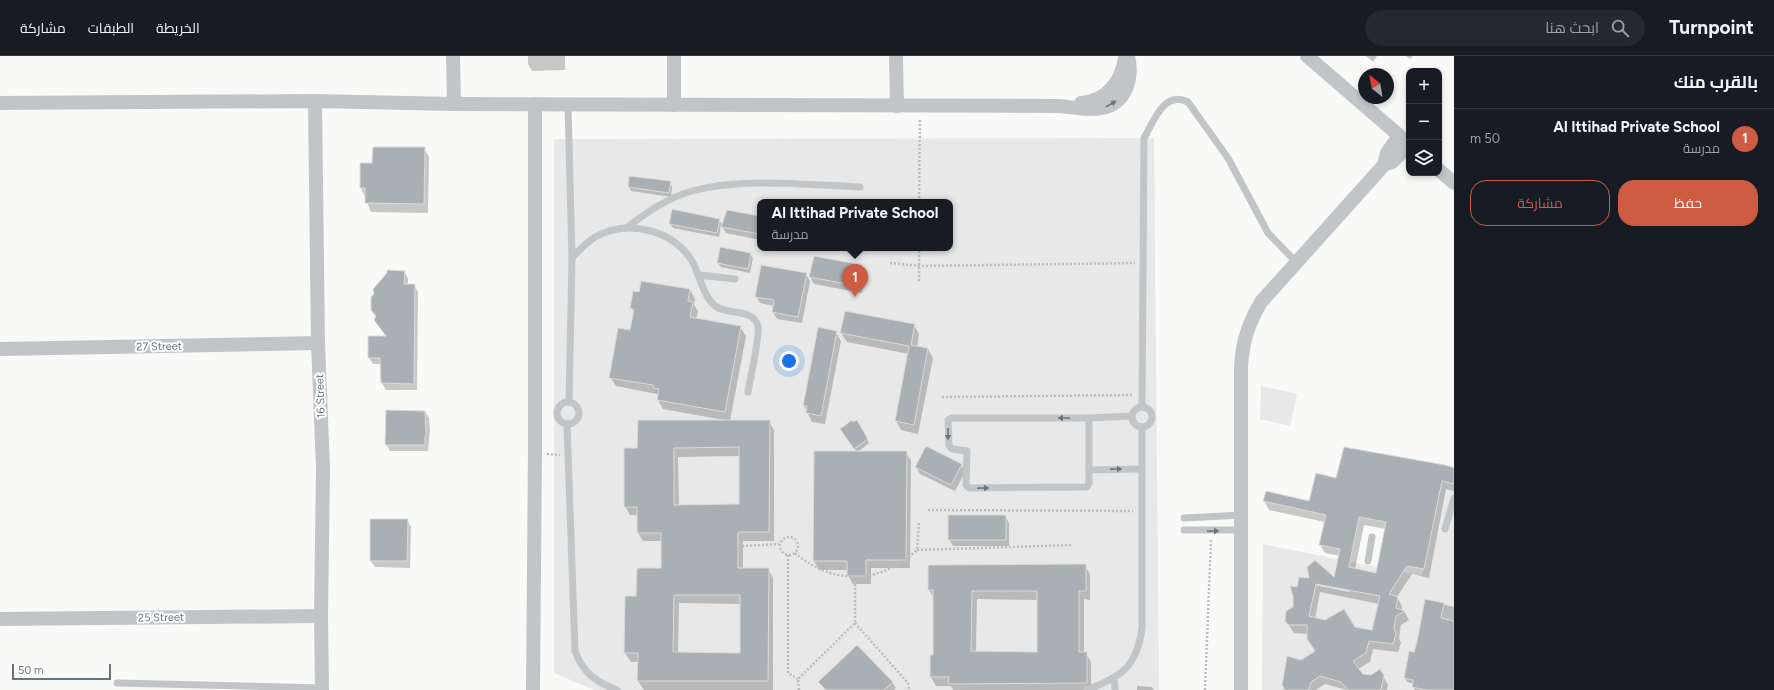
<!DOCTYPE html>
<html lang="ar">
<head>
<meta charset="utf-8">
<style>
  body { margin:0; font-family:Figtree,Cairo,sans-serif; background:#242831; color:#f1f3f6; direction:rtl }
  .controls { position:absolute; right:12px; top:12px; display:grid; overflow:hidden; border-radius:8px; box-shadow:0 2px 6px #0003 }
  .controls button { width:36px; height:36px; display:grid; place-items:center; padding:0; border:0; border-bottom:1px solid #363941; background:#171b24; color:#f1f3f6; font:20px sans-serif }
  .compass { position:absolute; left:1358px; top:12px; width:36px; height:36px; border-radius:50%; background:#171b24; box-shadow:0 2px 6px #0003; rotate:329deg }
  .scale { position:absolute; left:12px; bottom:10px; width:99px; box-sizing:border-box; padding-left:4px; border:2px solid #67767e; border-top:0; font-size:11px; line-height:14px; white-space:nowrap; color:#67767e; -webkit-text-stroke:3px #fff; paint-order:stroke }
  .you { position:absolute; left:789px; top:305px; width:14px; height:14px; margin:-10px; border:3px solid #fff; border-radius:50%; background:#1a73e8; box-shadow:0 0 0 6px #1a73e833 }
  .badge { display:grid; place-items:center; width:26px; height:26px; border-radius:50%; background:#ce5c42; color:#fff; font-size:13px; font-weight:700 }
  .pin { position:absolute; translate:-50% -33px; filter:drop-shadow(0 1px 2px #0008) }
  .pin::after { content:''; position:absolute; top:21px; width:14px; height:12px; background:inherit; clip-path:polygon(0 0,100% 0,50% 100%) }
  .popup { position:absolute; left:757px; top:143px; width:196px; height:52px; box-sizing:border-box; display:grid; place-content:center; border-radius:8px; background:#171b24; filter:drop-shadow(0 1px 3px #0005); font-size:13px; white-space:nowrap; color:#9ea1a6 }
  .popup b { font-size:15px; color:#f1f3f6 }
  .popup::after { content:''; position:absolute; left:50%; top:100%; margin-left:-8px; border:8px solid transparent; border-top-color:#171b24 }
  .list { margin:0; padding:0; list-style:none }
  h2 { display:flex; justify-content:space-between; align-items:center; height:52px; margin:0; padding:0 16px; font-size:17px }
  h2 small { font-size:13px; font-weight:400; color:#9ea1a6 }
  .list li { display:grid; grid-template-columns:26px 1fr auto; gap:12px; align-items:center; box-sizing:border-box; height:60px; padding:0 16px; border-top:1px solid #363941 }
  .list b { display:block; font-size:15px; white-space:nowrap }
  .list p { margin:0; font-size:13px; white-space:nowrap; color:#9ea1a6 }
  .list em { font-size:13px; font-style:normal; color:#9ea1a6 }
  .actions { display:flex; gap:8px; padding:12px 16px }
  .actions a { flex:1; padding:9px 0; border:1px solid #ce5c42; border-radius:16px; text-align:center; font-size:14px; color:#ce5c42 }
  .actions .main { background:#ce5c42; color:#fff }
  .icon { flex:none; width:22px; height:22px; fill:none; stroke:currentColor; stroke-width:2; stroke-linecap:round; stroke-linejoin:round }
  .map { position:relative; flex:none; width:1454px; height:634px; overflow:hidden; direction:ltr }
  header { display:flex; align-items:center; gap:24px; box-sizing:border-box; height:56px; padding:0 20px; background:#171b24; border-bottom:1px solid #363941 }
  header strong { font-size:19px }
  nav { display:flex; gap:22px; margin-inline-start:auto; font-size:14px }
  .search { width:280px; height:36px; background:#242831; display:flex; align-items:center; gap:10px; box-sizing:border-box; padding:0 14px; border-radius:22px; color:#9ea1a6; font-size:15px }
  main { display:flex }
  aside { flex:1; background:#171b24 }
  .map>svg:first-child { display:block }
  .built { fill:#e7e8e7; fill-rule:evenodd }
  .shadow { fill:#0003; fill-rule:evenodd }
  .building { fill:#a9b0b5; stroke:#dbdbd9; fill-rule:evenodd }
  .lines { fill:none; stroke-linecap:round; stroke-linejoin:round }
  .path { stroke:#bbbec0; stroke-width:2.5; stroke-dasharray:2 2; stroke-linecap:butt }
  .lane { stroke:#c1c5c8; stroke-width:7 }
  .street { stroke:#c1c5c8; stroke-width:14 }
  .oneway { fill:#67767e }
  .labels { text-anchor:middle; stroke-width:4; stroke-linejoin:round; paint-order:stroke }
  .street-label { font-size:11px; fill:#67767e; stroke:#fff }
</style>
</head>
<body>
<header>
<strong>Turnpoint</strong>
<div class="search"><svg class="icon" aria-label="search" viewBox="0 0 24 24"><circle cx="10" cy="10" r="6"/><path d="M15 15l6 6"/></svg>ابحث هنا</div>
<nav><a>الخريطة</a><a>الطبقات</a><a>مشاركة</a></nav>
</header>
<main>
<aside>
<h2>بالقرب منك<small></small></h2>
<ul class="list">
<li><span class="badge">1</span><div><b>Al Ittihad Private School</b><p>مدرسة</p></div><em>50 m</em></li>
</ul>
<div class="actions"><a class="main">حفظ</a><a>مشاركة</a></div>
</aside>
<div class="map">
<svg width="1454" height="634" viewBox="0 0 1454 634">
  <rect width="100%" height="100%" fill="#f9f9f7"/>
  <g class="built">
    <path d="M1154 82 1159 634H594L554 617V83ZM760 146H950V192H760Z"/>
    <path d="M1261 330 1297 338 1290 370 1260 363Z"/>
    <path d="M1445 409 1454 410V634H1262L1263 488 1421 520 1424 513Z"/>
  </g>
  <g class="shadow">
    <path d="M528 0H565V14L532 15 528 8Z"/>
    <path d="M1366 0H1377L1373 6Z"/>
    <path d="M1406 0H1413L1410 3Z"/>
    <path d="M424 92 429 101 428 157 371 156 361 132 373 108Z"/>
    <path d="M630 121 670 126 672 131 671 141 631 135 629 131Z"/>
    <path d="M760 161V184L726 177 721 169 719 181 673 172 670 168 719 164 723 170Z"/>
    <path d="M750 198 753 202 750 217 721 211 718 207Z"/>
    <path d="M862 210 866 217 862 237 814 228 810 221Z"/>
    <path d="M404 216 408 222V229H414L418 236 417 334H386L382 327V308H373L369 302 387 281 379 271Z"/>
    <path d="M806 218 810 225 802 267 777 263 773 256 774 250 760 247 756 240Z"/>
    <path d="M690 234 695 243 694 249 698 255 696 263 740 271 746 280 730 365H769L774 374V485H743V513H768L773 522V634H644L638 625V606H631L625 597 626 541H637L662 513V485H643L638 477V459H630L625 450 638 393 724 364 663 353 658 344 657 338 616 330 610 321 631 275 634 257 631 252 634 236ZM740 400V449L679 450 678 401ZM679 547 741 548V598L678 597Z"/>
    <path d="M914 269 919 278 917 291 928 293 933 302 918 378 901 374 896 365 909 298 847 286 841 277Z"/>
    <path d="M836 276 841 285 825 368 812 366 804 350Z"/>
    <path d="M425 356 429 362 430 374 428 395H390L386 388Z"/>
    <path d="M844 377 867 383 869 387 858 396H906L911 405 910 512H871V528H853L848 519V514H819L814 505 857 396Z"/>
    <path d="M1345 392 1454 412V435L1446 433 1429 522 1412 518 1397 541 1402 550V555H1404L1409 564 1401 569 1399 582 1401 587 1398 596 1373 593 1370 606 1358 613 1363 619 1371 620 1380 615 1388 629 1387 634H1347L1325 628 1316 634H1284L1283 628 1288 601 1301 605 1316 596 1308 583V578L1294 577 1286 565 1287 556 1294 552V540L1291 531 1297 532 1300 522 1310 523 1308 511 1315 506 1334 523 1340 500 1325 497 1320 489 1325 466 1269 454 1264 445 1266 436 1310 446 1316 418 1337 423ZM1364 469 1386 473 1377 518 1355 513ZM1311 526 1350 534V536L1310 528ZM1320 536 1379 548 1373 575 1354 572 1344 554 1325 565 1315 563Z"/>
    <path d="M961 409 965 416 955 435 920 418 916 411Z"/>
    <path d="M1005 460 1009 467V490H953L949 483Z"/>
    <path d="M407 464 411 471 410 512 375 511 371 505Z"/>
    <path d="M1085 509 1090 518V544L1084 543V597H1086L1091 606V634H953L951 630H936L931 621V600H934V542L929 534ZM977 543 1038 544V597L976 596Z"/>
    <path d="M1426 544 1454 551V634H1415L1413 631 1414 628 1407 626 1405 622 1415 597Z"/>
    <path d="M820 626H892L896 632 894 634H825Z"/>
    <path d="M1137 630 1152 631 1154 634H1137Z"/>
  </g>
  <g class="building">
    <path d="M373 91H425L424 148 365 147V132H360V107H372Z"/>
    <path d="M629 120 671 125 669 137 628 131Z"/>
    <path d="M672 153 720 163 717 177 669 168Z"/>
    <path d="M727 154 760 160V178L721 171Z"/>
    <path d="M720 191 751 197 748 213 717 207Z"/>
    <path d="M814 200 862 209 858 230 809 221Z"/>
    <path d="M761 209 807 217 798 261 772 256 774 244 755 241Z"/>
    <path d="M387 214 405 215 404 228H415L414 328 381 327 380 302H368V280H386L374 264 376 260 371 254V241L374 238 373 233 387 217Z"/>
    <path d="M641 225 690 233 688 245 693 246 690 261 741 270 725 356 657 344 659 333 653 332V329L609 322 618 272 630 274 634 253 630 252 633 235 639 236Z"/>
    <path d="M845 255 915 268 911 289 928 292 914 369 895 365 909 290 840 277Z"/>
    <path d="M818 271 837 275 821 360 806 357 807 350H803Z"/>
    <path d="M386 354 425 355 426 380H425V389H385Z"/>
    <path d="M638 364H770L769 476H738V512H769L768 625H637L638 597H624L625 540H636L637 512H661V477H637V451H624V392H637ZM739 391V448L674 449V392ZM674 539H740V597L673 596Z"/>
    <path d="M852 364 853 366 857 364 868 383 854 393 840 373Z"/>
    <path d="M926 390 962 408 951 429 915 411Z"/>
    <path d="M1344 391 1445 409 1454 412V428L1442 425 1424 513 1407 510 1389 538 1398 541 1396 552 1405 555 1396 560 1394 572 1396 578 1393 588 1369 585 1366 597 1353 605 1363 618 1371 619 1380 613 1384 619 1381 634H1349L1347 633 1341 626 1320 620 1311 626 1309 634H1285L1282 629 1287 600 1301 604 1315 595 1307 583V569H1288L1285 565 1286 555 1293 551V540L1290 530 1297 531 1299 521 1309 522 1307 511 1315 504 1334 521 1340 493 1319 489 1326 459 1263 445 1266 435 1309 445 1316 417 1336 422ZM1359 461 1386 466 1376 517 1349 511ZM1316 528 1380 540 1372 574 1355 571 1344 553 1325 564 1309 560Z"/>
    <path d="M814 395H907L906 504H866V520H847V505H813Z"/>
    <rect x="948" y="459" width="58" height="25"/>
    <path d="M370 463H408L407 505H370Z"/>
    <path d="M1086 508V535H1079V596H1087V627L948 628 949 621H930V599H933V534H928V509ZM972 535H1037V596L971 595Z"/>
    <path d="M1425 543 1444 547 1441 562 1454 565V634H1425L1412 631 1413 624 1404 622 1409 595 1414 596 1417 586Z"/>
    <path d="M857 589 893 626 884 634H826L818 626Z"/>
  </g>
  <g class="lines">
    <g class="path">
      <path d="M919 146 920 62"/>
      <path d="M890 207 919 210 1135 207"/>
      <path d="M919 225V192"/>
      <path d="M942 341 1133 339"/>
      <path d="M547 398 560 399"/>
      <path d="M928 454 1133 455"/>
      <circle cx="789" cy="490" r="9"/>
      <path d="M742 490 779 488"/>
      <path d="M917 494 1073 489"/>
      <path d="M795 497C834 530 880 528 917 494L919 465"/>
      <path d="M788 499V617L798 623"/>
      <path d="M855 567 908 627 909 634"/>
      <path d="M799 634 798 623 855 567V521"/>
      <path d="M1205 634 1211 484"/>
    </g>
    <g class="lane">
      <path d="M568 49 572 202 569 346"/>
      <path d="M626 172C646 157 667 142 692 135 743 121 807 129 860 131"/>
      <path d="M572 202C579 194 586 187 595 181 627 163 672 173 692 205 700 219 702 238 714 249 725 260 753 251 758 270 760 280 750 323 748 336"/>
      <path d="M699 219 735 223"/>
      <circle cx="568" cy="357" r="11"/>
      <path d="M1142 350 1144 82C1154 65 1164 34 1188 46L1228 102 1268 177 1297 207"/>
      <circle cx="1142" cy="361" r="10"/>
      <path d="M1089 362V427L1087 431 969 432 966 429 967 395 952 393 949 389 948 364 952 362H1089L1131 360"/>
      <path d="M567 368 575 595C583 617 596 626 617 634"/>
      <path d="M1089 414 1142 413"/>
      <path d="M1184 462 1242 459"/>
      <path d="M1445 473 1454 442"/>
      <path d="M1184 474H1242"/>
      <path d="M1368 505 1372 481"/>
      <path d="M1114 622 1115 634"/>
      <path d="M117 627 323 632"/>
      <path d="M1087 634C1122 620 1137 611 1142 572V371"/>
    </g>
    <g class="street">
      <path d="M453 0 454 48"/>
      <path d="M674 0V49"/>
      <path d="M896 0 897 50"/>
      <path d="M1307 0 1409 88"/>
      <path d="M315 45 318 287 323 412 321 560 322 634"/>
      <path d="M0 47 315 45 454 48 1059 50C1073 51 1089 55 1102 52 1127 47 1133 21 1128 0"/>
      <path d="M1081 47C1106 45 1122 26 1125 1"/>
      <path d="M1384 109 1392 106 1409 90"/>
      <path d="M1439 114 1454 127"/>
      <path d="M0 293 318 287"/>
      <path d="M0 563 321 560"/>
      <path d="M533 634 535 397V48"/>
      <path d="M1241 634V312C1242 287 1248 268 1261 246L1384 109 1387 97 1399 80"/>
    </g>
  </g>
  <defs><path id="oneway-solid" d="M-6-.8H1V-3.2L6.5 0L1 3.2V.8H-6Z"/></defs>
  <g class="oneway">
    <use href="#oneway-solid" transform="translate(1111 48) rotate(-29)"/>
    <use href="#oneway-solid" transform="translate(1064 362) rotate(180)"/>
    <use href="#oneway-solid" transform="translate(948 378) rotate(90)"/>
    <use href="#oneway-solid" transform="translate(1116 413) rotate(-1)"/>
    <use href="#oneway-solid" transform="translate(983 432) rotate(-1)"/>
    <use href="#oneway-solid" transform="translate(1213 475) rotate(-1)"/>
  </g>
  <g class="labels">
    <g class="street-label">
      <text transform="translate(159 290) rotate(-1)" y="4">27 Street</text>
      <text transform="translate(320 340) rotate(-92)" y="4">16 Street</text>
      <text transform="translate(161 561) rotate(-1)" y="4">25 Street</text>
    </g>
  </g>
</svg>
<div class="controls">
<button>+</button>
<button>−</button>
<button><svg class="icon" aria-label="layers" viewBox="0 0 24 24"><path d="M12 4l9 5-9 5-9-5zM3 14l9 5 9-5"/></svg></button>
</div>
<svg class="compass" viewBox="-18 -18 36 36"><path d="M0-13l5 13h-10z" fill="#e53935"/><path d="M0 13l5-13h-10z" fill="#9ea1a6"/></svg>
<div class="scale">50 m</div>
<div class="you"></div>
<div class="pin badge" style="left:855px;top:241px">1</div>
<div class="popup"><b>Al Ittihad Private School</b>مدرسة</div>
</div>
</main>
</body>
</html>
